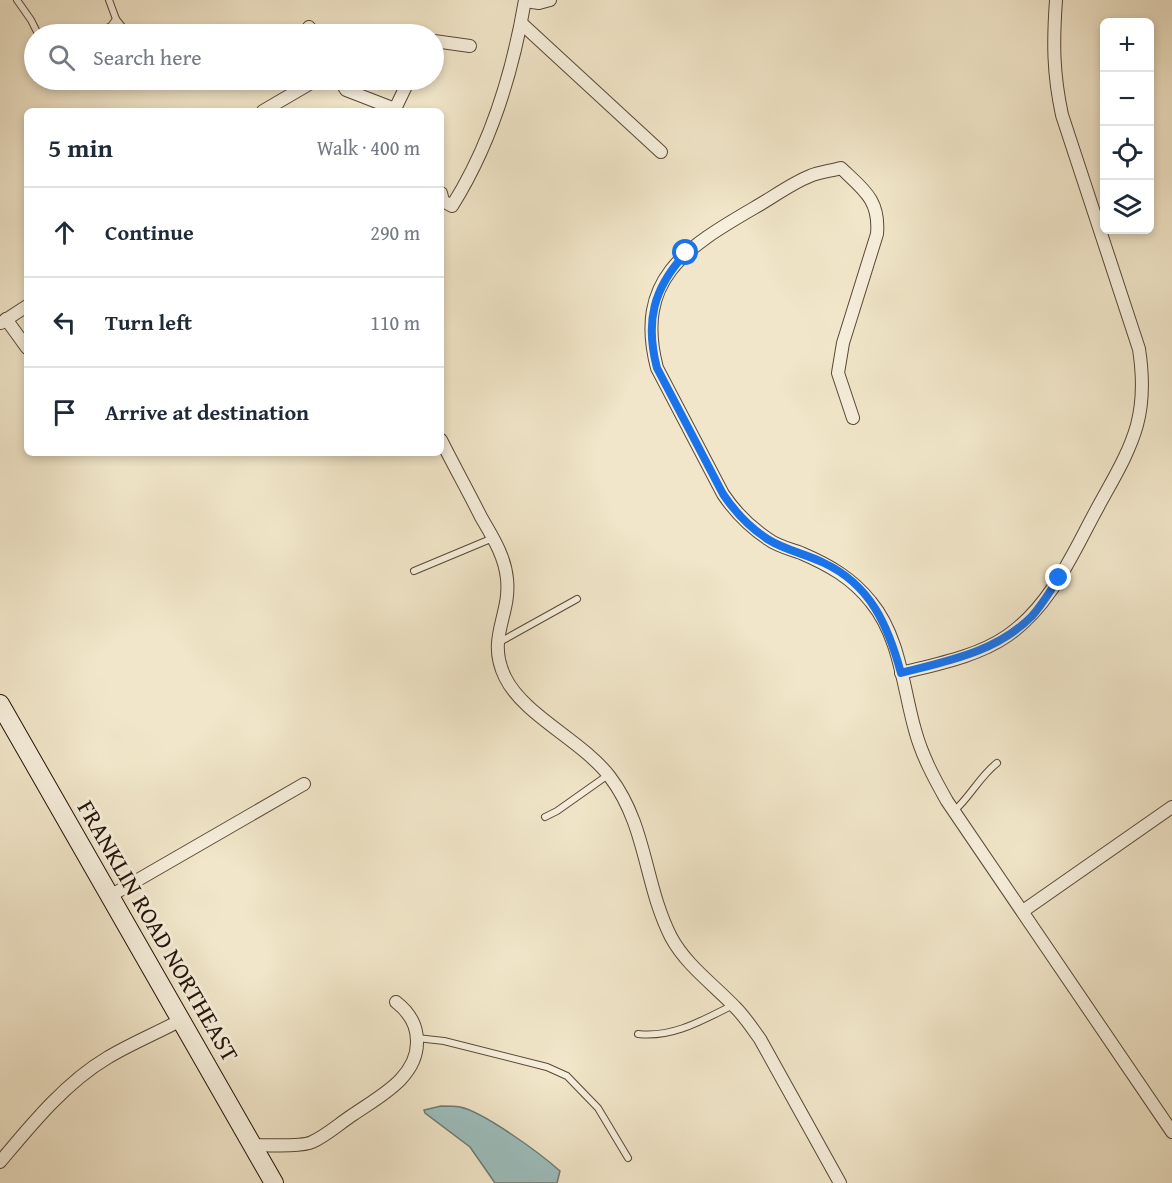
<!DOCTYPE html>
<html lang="en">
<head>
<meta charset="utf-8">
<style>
  body { margin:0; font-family:"Gentium Book Plus",serif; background:#f6f6f7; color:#1f2937 }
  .controls { position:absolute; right:18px; top:18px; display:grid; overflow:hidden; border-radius:9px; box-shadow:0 3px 9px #0003 }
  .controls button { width:54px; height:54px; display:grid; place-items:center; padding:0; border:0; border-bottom:2px solid #e0e1e3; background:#fff; color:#1f2937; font:30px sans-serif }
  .stop { position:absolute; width:18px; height:18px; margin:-14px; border:4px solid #1a73e8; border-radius:50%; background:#fff }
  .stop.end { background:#1a73e8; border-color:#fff; box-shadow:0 2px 6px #0008 }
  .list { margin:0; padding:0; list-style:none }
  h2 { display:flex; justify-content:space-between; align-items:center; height:78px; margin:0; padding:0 24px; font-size:26px }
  h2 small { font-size:20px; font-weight:400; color:#747a83 }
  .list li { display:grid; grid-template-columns:39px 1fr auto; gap:18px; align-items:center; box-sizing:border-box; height:90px; padding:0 24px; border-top:2px solid #e0e1e3 }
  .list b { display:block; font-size:22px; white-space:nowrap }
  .list em { font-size:20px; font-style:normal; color:#747a83 }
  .icon { flex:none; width:33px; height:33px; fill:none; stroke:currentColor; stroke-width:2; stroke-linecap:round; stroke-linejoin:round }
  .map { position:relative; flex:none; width:1172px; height:1183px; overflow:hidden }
  .search { position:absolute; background:#fff; box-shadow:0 3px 9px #0003; left:24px; top:24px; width:420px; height:66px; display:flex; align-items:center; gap:15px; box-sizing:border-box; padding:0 21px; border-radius:33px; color:#747a83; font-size:22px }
  .panel { position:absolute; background:#fff; box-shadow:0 3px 9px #0003; left:24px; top:108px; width:420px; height:348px; border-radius:9px }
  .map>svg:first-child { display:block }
  .water { fill:#9cbebd; stroke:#6c7a75; stroke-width:1.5 }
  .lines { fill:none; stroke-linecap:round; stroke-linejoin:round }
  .lane-casing { stroke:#584838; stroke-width:8 }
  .street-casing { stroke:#584838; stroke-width:14 }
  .secondary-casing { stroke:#251308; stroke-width:20 }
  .lane { stroke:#f6efdc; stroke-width:6 }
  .street { stroke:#f6efdc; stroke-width:12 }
  .secondary { stroke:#f6efdc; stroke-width:18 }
  .route { stroke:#1a73e8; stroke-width:8 }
  .labels { text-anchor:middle; stroke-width:6; stroke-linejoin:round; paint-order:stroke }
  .street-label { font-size:24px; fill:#251308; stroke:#f6efdc }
</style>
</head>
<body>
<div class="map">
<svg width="1172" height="1183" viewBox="0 0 1172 1183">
  <rect width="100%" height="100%" fill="#f1e6c9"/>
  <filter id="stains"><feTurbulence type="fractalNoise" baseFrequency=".00333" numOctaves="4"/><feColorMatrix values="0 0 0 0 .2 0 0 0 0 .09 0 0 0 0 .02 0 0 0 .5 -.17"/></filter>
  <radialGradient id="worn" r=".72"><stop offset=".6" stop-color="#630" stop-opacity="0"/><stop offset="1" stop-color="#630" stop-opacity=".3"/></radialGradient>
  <path class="water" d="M441 1106C447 1106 454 1106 460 1107 484 1112 541 1154 560 1171L557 1183H495L470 1147 425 1113 424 1110Z"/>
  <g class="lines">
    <defs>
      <g id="lane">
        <path d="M17 0 31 20 38 34"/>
        <path d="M116 19 128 34"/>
        <path d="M96 34 111 26 116 19 109 0"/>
        <path d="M72 80 78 84 90 80"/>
        <path d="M414 571 493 538"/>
        <path d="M498 643 577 599"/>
        <path d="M954 811C970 797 980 776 997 763"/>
        <path d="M545 817 557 811 608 775"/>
        <path d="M638 1034C673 1038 703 1020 733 1005"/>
        <path d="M417 1038 444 1041 547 1067 567 1076 598 1108 628 1158"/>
      </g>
      <g id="street">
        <path d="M525 1 539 3 550 0"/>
        <path d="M521 23 661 152"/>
        <path d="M309 27 314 34"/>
        <path d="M434 41 470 46"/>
        <path d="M340 80 346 90 395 109"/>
        <path d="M263 111 316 80"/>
        <path d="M394 111 409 80"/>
        <path d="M441 193 443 201 452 206C491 144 513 71 525 0"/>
        <path d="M6 319 27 348"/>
        <path d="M1 323 27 306"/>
        <path d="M853 418 838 373 843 343 877 234C880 200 864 190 841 168 831 171 819 172 810 176 790 184 772 198 754 208 685 248 634 280 657 368L723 494C735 512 750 527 768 539 777 546 790 549 801 553 829 565 852 578 871 602 900 637 903 688 915 730 922 756 934 778 947 801L1172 1132"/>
        <path d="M441 440C454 466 468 491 481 517 492 536 505 556 507 579 511 616 486 638 505 677 523 715 583 741 610 777 647 826 644 884 671 937 686 965 713 984 735 1007 745 1017 752 1028 760 1039L840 1183"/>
        <path d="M901 673C937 664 976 657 1007 636 1052 605 1073 552 1098 507 1112 481 1129 454 1137 425 1144 399 1143 375 1139 349L1062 115C1053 73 1053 42 1056 0"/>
        <path d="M110 896 304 784"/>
        <path d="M1023 911 1172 807"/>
        <path d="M252 1145C265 1145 302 1147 312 1142 326 1136 340 1123 354 1114 380 1096 418 1077 417 1041 417 1024 409 1012 396 1002"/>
        <path d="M0 1162C31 1125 65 1083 107 1058 130 1044 157 1033 181 1020"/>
      </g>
      <path id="secondary" d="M0 704 274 1183"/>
    </defs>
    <use href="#lane" class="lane-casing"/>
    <use href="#street" class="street-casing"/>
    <use href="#secondary" class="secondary-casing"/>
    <use href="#lane" class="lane"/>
    <use href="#street" class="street"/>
    <use href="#secondary" class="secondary"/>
  </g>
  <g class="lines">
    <path class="route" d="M686 253C653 288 645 322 657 368L723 494C735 512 750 528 769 540 785 550 806 554 824 563 871 585 888 626 901 673 947 661 997 652 1032 616 1042 605 1050 591 1059 578"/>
  </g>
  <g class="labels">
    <g class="street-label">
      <text transform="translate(158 931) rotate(60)" y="8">FRANKLIN ROAD NORTHEAST</text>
    </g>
  </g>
  <rect width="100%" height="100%" filter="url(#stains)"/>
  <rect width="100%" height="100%" fill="url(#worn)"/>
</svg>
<div class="controls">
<button>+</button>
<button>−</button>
<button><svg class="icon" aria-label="locate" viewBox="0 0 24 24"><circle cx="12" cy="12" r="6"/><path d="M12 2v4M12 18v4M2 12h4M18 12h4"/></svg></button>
<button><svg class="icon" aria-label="layers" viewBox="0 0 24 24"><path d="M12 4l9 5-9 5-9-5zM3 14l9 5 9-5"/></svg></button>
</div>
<div class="stop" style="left:686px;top:253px"></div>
<div class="stop end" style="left:1059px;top:578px"></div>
<div class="search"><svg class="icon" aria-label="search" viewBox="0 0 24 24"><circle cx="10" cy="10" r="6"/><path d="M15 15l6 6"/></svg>Search here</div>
<section class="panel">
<h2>5 min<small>Walk · 400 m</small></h2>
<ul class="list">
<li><svg class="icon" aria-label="ahead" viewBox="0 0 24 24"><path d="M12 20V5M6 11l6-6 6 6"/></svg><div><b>Continue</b></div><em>290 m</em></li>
<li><svg class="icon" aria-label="left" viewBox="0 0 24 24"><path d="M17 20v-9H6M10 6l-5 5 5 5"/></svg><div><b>Turn left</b></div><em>110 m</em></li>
<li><svg class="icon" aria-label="arrive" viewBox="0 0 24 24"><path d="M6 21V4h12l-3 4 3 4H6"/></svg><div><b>Arrive at destination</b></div></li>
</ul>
</section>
</div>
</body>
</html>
